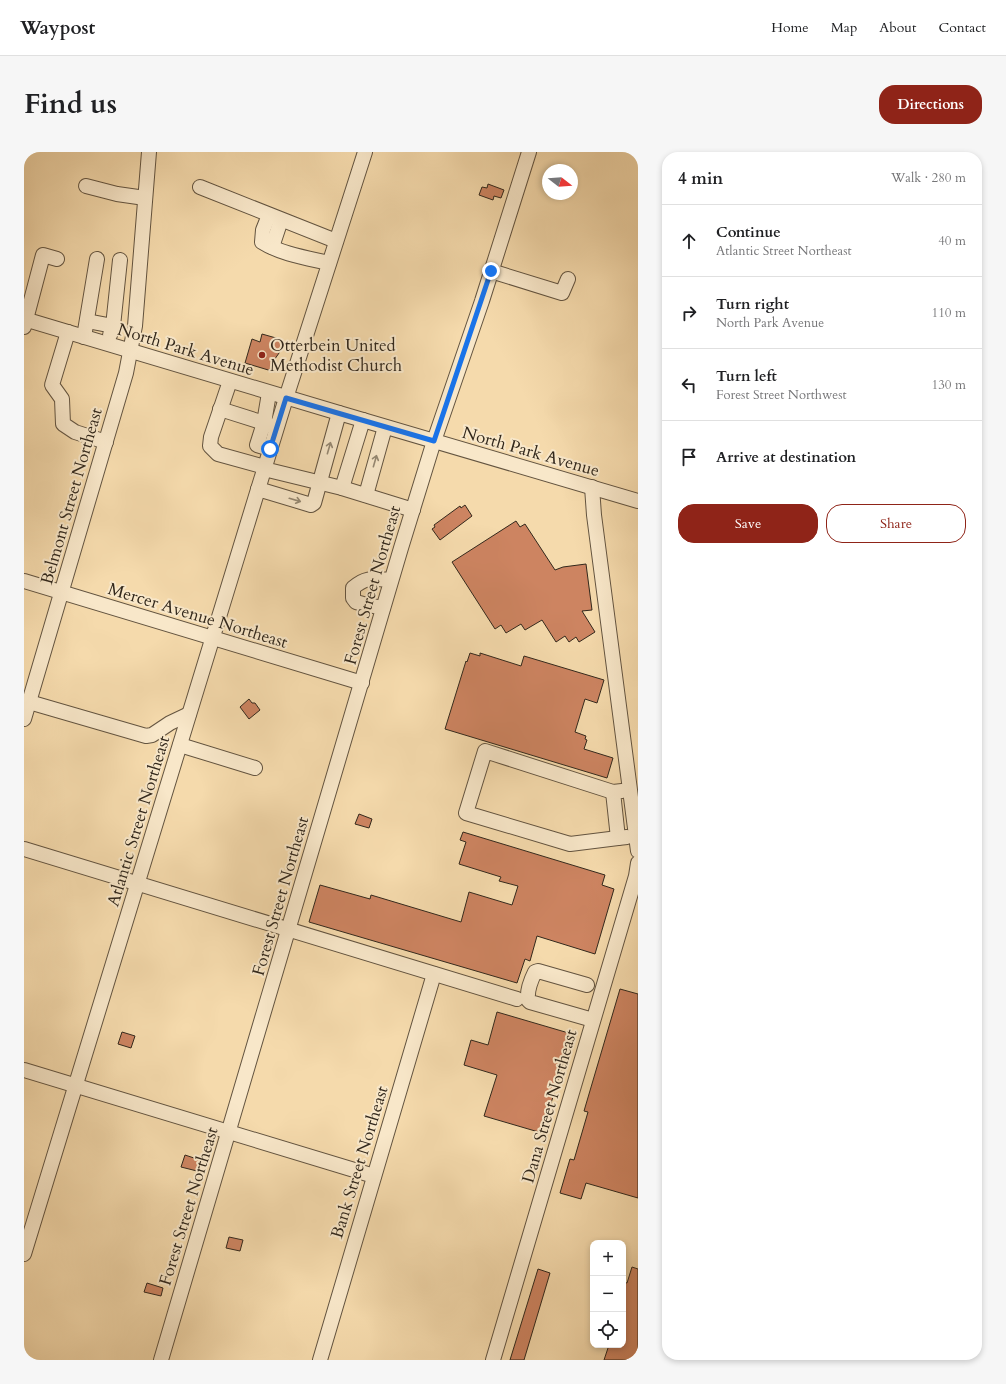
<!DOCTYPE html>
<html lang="en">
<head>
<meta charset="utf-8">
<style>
  body { margin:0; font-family:Cardo,serif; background:#f6f6f6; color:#202124 }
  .controls { position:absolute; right:12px; bottom:12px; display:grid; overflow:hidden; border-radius:8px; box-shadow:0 2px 6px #0003 }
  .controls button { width:36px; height:36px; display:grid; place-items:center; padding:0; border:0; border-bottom:1px solid #e0e0e0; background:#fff; color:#202124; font:20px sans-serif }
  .compass { position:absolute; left:518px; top:12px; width:36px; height:36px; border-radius:50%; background:#fff; box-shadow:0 2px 6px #0003; rotate:107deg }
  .stop { position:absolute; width:12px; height:12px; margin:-9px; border:3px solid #1a73e8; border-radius:50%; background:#fff }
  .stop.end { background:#1a73e8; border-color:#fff; box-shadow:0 1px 4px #0008 }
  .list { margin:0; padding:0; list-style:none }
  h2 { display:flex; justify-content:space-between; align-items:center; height:52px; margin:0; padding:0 16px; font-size:17px }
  h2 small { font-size:13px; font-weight:400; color:#757577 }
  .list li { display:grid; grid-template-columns:26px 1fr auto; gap:12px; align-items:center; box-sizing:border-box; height:72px; padding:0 16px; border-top:1px solid #e0e0e0 }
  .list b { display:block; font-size:15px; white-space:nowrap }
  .list p { margin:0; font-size:13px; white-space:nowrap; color:#757577 }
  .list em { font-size:13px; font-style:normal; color:#757577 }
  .actions { display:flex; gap:8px; padding:12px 16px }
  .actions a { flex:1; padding:9px 0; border:1px solid #8f2418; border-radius:16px; text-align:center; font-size:14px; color:#8f2418 }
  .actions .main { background:#8f2418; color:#fff }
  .icon { flex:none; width:22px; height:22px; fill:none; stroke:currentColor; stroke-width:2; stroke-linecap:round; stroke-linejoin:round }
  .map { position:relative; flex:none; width:614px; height:1208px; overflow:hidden; border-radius:16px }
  header { display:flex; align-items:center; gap:24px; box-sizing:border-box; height:56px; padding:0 20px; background:#fff; border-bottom:1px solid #e0e0e0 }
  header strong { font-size:19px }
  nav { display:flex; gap:22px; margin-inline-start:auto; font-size:14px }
  .intro { display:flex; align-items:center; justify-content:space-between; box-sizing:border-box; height:96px; padding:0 24px }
  h1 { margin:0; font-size:28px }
  .button { padding:10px 18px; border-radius:16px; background:#8f2418; color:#fff; font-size:14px; font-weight:700 }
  main { display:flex; gap:24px; padding:0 24px }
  aside { flex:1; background:#fff; border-radius:16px; box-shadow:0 2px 6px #0003 }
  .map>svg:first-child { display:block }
  .building { fill:#cd8461; stroke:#32281c }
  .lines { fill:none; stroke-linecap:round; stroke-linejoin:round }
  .minor-casing { stroke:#635440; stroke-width:16 }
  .minor { stroke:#f8e7c9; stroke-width:14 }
  .oneway { stroke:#958872 }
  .route { stroke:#1a73e8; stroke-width:5 }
  .poi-dot { fill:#8f2418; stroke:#f8e7c9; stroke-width:1.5 }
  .labels { text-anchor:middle; stroke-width:4; stroke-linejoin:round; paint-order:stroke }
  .poi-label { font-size:17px; fill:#32281c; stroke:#f8e7c9; text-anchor:start }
  .street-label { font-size:17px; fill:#32281c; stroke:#f8e7c9 }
</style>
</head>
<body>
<header>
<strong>Waypost</strong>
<nav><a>Home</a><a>Map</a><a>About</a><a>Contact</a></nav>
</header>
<div class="intro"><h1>Find us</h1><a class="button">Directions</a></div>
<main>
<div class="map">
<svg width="614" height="1208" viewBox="0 0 614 1208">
  <rect width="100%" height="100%" fill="#f5daac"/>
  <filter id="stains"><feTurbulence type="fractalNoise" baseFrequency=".005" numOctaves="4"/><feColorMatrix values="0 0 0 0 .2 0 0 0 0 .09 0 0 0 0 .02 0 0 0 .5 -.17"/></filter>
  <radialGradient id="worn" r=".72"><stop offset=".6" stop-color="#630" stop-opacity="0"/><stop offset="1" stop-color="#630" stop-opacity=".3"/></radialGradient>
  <g class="building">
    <path d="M464 32 480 38 477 46 470 44 469 48 455 43 458 35 463 36Z"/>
    <path d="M238 182 259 188 260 194 248 211 253 213 251 220 221 211 228 187 236 190Z"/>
    <path d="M441 353 448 364 416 388 408 377 411 375 410 373 436 354 437 356Z"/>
    <path d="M492 369 496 375 501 372 531 418 539 415 562 412 568 458 558 459 571 480 555 490 552 485 545 490 541 484 532 490 518 468 501 478 497 472 482 481 477 473 471 477 428 410Z"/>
    <path d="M446 501 456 504V501L497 514 500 504 580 528 573 551 561 547 551 580 562 584 561 587 563 588 560 597 589 606 583 626 421 577 442 509 443 510Z"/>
    <path d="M225 547 228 551H231L236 558 225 567 216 555Z"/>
    <path d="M335 662 348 667 345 676 331 672Z"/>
    <path d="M439 680 581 723 578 733 590 737 571 802 513 784 506 809 501 807 493 831 285 770 296 733 346 747 347 743 437 770 445 740 488 753 494 734 475 729 477 725 435 712 442 690 436 688Z"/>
    <path d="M596 837 614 842V1046L562 1031 557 1047 536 1041 546 1007 550 1008 564 960 560 959Z"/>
    <path d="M473 860 548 882 518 981 460 964 473 923 440 913 447 888 464 893Z"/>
    <path d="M98 880 111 884 107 896 94 892Z"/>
    <path d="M161 1003 176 1008 173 1019 157 1015Z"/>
    <path d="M205 1085 219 1088 216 1099 202 1096Z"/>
    <path d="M608 1115 614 1117V1208H580L585 1193H599V1130L603 1131Z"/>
    <path d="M514 1117 526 1121 500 1208H486Z"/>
    <path d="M123 1131 139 1136 137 1144 120 1140Z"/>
  </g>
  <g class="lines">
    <defs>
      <g id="minor">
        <path d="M62 34 93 42 121 46"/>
        <path d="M176 35 312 89"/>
        <path d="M245 63 239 78 238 90C257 102 283 106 305 111"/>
        <path d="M248 95 257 68"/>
        <path d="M467 119 538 141 544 127"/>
        <path d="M0 167 315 261 614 349"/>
        <path d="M63 169 89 174 86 183"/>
        <path d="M89 174 96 108"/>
        <path d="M0 175 19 103 33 107"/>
        <path d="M44 180 28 233 38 247 39 272 51 280 82 290"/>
        <path d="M60 185 73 107"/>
        <path d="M206 229 187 285 186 294 194 302 241 315"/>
        <path d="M196 257 240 271 245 241"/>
        <path d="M246 297 233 293 240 271 248 274"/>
        <path d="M240 317 318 336 389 358"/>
        <path d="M568 335 570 363 614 699"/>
        <path d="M318 336 339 268"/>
        <path d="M234 337 287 353 290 351 315 261"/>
        <path d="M342 343 361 275"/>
        <path d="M0 429 338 531"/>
        <path d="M359 456 339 452 332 450 329 446V436C342 424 351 427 367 428"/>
        <path d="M5 550 122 584 128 583 146 571 165 562"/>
        <path d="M0 567 102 221 111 174 125 0"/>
        <path d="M156 593 231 616"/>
        <path d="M598 639 589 640 594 686 603 685"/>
        <path d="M589 640 461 599 442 661 546 692 594 686"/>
        <path d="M0 697 493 847"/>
        <path d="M563 833 514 819 511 820C507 828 503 840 504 848L506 850 569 868"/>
        <path d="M0 918 350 1024"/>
        <path d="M0 1102 262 246 341 0"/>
        <path d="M137 1208 377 396 410 289 458 149 505 0"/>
        <path d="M296 1208 410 822"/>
        <path d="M469 1208 612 724 614 711"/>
      </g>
    </defs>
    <use href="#minor" class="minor-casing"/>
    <use href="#minor" class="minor"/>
  </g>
  <defs><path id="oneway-shaft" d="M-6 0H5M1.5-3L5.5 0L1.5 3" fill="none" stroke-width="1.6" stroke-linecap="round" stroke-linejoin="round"/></defs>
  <g class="oneway">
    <use href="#oneway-shaft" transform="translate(305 296) rotate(-74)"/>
    <use href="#oneway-shaft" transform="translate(351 309) rotate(-74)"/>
    <use href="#oneway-shaft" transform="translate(271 348) rotate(16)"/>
  </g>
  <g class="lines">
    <path class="route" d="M246 297 262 246 410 289 467 119"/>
  </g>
  <circle class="poi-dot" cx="238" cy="203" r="4"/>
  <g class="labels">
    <g class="poi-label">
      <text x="246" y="199">Otterbein United<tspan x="246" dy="20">Methodist Church</tspan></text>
    </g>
    <g class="street-label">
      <text transform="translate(162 197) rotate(17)" y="6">North Park Avenue</text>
      <text transform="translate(507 299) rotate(16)" y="6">North Park Avenue</text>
      <text transform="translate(47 344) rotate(-74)" y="6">Belmont Street Northeast</text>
      <text transform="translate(348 433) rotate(-74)" y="6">Forest Street Northeast</text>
      <text transform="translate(174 463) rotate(17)" y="6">Mercer Avenue Northeast</text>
      <text transform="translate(114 669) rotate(-73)" y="6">Atlantic Street Northeast</text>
      <text transform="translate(256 744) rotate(-74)" y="6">Forest Street Northeast</text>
      <text transform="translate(525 954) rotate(-74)" y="6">Dana Street Northeast</text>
      <text transform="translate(335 1010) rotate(-73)" y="6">Bank Street Northeast</text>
      <text transform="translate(164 1054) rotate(-73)" y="6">Forest Street Northeast</text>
    </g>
  </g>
  <rect width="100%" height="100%" filter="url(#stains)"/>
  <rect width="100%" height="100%" fill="url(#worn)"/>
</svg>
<div class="controls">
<button>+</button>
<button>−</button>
<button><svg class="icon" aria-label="locate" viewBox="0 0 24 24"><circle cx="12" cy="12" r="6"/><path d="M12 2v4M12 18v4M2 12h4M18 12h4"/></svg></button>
</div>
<svg class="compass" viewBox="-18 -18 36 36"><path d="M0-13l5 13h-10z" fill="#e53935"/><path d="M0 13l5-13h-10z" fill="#757577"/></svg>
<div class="stop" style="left:246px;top:297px"></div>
<div class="stop end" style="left:467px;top:119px"></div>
</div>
<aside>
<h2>4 min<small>Walk · 280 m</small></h2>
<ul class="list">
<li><svg class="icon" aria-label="ahead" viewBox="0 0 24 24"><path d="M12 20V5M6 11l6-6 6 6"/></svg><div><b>Continue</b><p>Atlantic Street Northeast</p></div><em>40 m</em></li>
<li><svg class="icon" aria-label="right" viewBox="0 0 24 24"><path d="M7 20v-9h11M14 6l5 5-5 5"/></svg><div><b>Turn right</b><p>North Park Avenue</p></div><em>110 m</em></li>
<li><svg class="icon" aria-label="left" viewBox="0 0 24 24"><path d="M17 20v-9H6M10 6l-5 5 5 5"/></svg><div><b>Turn left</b><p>Forest Street Northwest</p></div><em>130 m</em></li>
<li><svg class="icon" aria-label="arrive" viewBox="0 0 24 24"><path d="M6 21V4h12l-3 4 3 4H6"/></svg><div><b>Arrive at destination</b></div></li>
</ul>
<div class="actions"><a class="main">Save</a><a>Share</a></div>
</aside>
</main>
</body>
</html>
